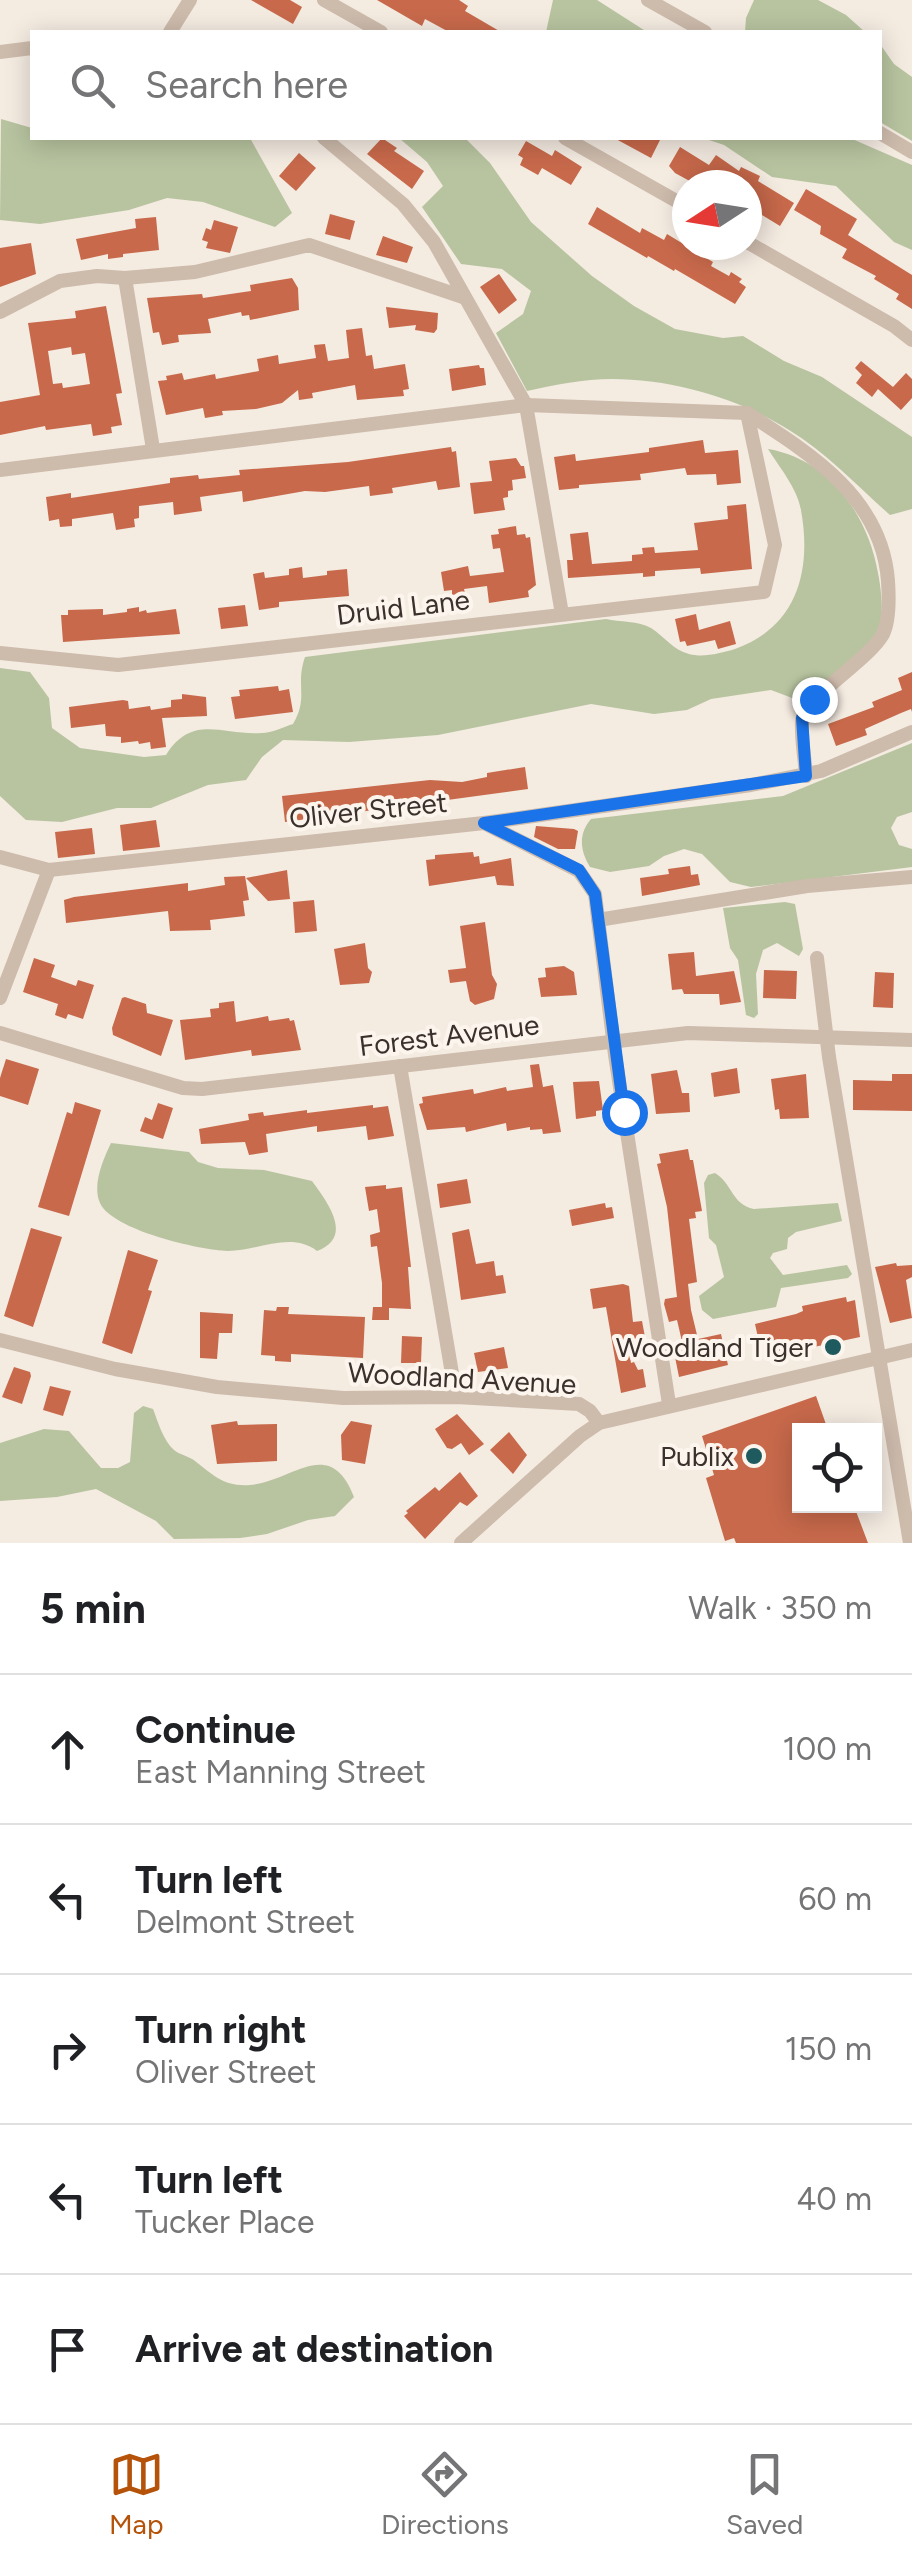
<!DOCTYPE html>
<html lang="en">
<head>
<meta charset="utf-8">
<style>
  body { margin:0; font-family:Figtree,sans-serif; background:#f6f6f6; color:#202124 }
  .controls { position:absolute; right:30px; bottom:30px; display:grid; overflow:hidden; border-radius:0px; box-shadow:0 5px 25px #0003 }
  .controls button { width:90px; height:90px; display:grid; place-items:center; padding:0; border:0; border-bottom:2px solid #e0e0e0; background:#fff; color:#202124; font:50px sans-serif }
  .compass { position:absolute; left:672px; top:170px; width:90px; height:90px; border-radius:50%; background:#fff; box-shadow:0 5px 25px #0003; rotate:258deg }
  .stop { position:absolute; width:30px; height:30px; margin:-22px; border:8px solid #1a73e8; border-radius:50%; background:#fff }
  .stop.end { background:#1a73e8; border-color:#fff; box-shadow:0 2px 10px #0008 }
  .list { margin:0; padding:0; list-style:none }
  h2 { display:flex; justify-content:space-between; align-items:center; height:130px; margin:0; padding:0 40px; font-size:42px }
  h2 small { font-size:32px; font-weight:400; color:#757577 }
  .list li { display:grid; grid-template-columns:65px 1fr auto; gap:30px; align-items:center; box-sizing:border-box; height:150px; padding:0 40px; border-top:2px solid #e0e0e0 }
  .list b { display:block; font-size:38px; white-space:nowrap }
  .list p { margin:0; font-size:32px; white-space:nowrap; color:#757577 }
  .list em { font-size:32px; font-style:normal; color:#757577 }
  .icon { flex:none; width:55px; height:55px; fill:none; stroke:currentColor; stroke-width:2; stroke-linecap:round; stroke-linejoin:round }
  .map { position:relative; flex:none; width:912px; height:1543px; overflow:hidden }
  .search { position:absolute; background:#fff; box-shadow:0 5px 25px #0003; left:30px; right:30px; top:30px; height:110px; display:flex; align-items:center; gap:25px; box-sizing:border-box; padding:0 35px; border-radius:0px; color:#757577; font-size:38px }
  .sheet { height:880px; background:#fff }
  nav { display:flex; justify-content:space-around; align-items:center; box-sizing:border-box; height:140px; border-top:2px solid #e0e0e0; background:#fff; font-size:28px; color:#757577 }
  nav a { display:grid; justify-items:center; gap:5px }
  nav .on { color:#b45309 }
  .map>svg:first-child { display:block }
  .green { fill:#b8c4a0 }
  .building { fill:#c8694b; fill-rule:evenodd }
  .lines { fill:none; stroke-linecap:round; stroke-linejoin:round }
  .minor { stroke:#cdbbac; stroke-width:14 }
  .route { stroke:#1a73e8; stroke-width:12 }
  .poi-dot { fill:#1f5a5e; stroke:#fbf5ee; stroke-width:4 }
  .labels { text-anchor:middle; stroke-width:8; stroke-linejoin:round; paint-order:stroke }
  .street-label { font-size:28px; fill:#3b302b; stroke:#fbf5ee }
  .poi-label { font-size:28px; fill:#3b302b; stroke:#fbf5ee; text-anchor:end }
</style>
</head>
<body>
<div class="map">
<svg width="912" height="1543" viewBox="0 0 912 1543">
  <rect width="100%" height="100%" fill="#f4ebe1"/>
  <g class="green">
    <path d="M553 0H597L647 32H546Z"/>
    <path d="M754 0H818L846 15 865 32H745L746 18Z"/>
    <path d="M880 44 894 64 912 77V141L880 122Z"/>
    <path d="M1 119 32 128V138H250L292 213 275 227 203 202 167 198 129 210 40 224 0 220Z"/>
    <path d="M399 138H465L490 163 531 222 592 276 634 306 675 329 723 338 743 336 784 361 822 377 912 437V509L890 515C857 486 827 453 789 430 738 398 672 379 612 379 583 379 555 385 527 391L496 333 523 314 531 291 502 269 461 264 422 207 443 186 427 162Z"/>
    <path d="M703 138H850L912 165V250L894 242 836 186 772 177 724 145Z"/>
    <path d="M768 449C829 459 868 515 878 573 881 588 884 612 879 627 871 650 820 685 800 701L771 690 711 699 687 710 654 714 591 704 438 735 349 742 283 740 262 757 246 780 208 785 151 808H117L62 822 26 820 0 796V668L30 672 49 698 52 728 80 748 144 757 166 755C193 713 222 736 262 733 272 733 283 727 293 724 309 697 295 686 305 657L606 619C619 622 639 621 651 628 664 636 673 650 689 654 704 658 721 653 735 649 797 627 812 571 801 510 797 488 780 468 768 449Z"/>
    <path d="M912 743V812L897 817 891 828 899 845 912 849V867L751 887 730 882 702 854 684 849 664 856 649 866 610 872 590 867C580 851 578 834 591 819L783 796Z"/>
    <path d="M785 902 795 904 803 949 799 956 777 943 763 950 756 974 758 1014 754 1018 746 1015 738 960 730 948 723 908Z"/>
    <path d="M111 1143 189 1152 198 1162 218 1168 264 1170 312 1181C328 1203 354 1237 317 1251 291 1231 258 1251 228 1251 199 1250 112 1230 100 1203 92 1185 103 1160 111 1143Z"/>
    <path d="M715 1173C733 1184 731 1204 754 1209L838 1203 842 1221 796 1232 788 1238 787 1249 773 1253 770 1258 783 1275 847 1265 852 1274 848 1278 781 1288 776 1307 713 1319 702 1310 699 1296 724 1277 716 1245 709 1238 704 1183 708 1175Z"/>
    <path d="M143 1406 153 1409C158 1422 163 1440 174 1450 180 1455 189 1456 195 1461 213 1475 224 1487 250 1485 291 1482 330 1434 354 1497L335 1516 308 1520 267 1534 240 1538 174 1539 156 1521 96 1489 57 1497 0 1501V1443L44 1429 69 1431 101 1468H118L130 1462 134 1413Z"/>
  </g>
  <g class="building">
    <path d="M251 0H290L302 7 293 24Z"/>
    <path d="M377 0H459L468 6 465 11 501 32H449L425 19 422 26Z"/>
    <path d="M382 138 397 148 394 151 424 171 412 189 367 154Z"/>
    <path d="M614 138H661L651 158Z"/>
    <path d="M526 141 552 156 555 150 582 167 571 185 542 168 538 175 520 165 523 158 518 155Z"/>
    <path d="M680 147 709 165 716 155 739 171 741 167 760 176 758 181 794 203 780 226 747 206V185H697L675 173 669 166Z"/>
    <path d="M299 153 316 168 296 191 279 176Z"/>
    <path d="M806 189 857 219 848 235 912 275V309L896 299 899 294 874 279 876 276 842 258 847 249 820 234 821 226 794 210Z"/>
    <path d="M597 207 640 233 642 228 664 240 667 234 713 262 711 266 729 276 731 272 742 279 739 282 746 287 735 304 675 269 674 271 648 256 647 258 588 224Z"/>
    <path d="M330 214 355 221 350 240 325 234Z"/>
    <path d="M156 217 159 250 123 254V257L108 259V254L81 260 76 239 136 228 135 219Z"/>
    <path d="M214 220 238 227 230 253 206 248 208 242 202 240 206 228 211 230Z"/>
    <path d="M383 236 413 247 407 263 376 255Z"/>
    <path d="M31 243 36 274 0 287V248Z"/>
    <path d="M499 274 517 300 499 314 480 287Z"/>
    <path d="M292 278 298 288 299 310 250 320 249 315 242 316 241 312 208 319 211 333 178 335 179 342 162 345 159 332 153 333 147 298 202 294 203 298 251 291 250 285Z"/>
    <path d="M106 306 122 393 116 394 122 425 111 427 112 433 93 436 91 424 46 430 45 426 0 435V402L40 395 28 323 76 318 75 311ZM71 347 72 355 85 353 90 384 63 388 62 383 53 384 48 351Z"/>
    <path d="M386 307 438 313 437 329 434 333 415 330 416 325 389 328Z"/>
    <path d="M362 328 366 356 372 355 374 369 405 364 409 389 403 390 404 396 357 400 355 385 312 393 313 398 299 400 298 390 282 403 256 409 222 411 223 415 205 418 203 408 166 415 158 381 167 380 166 376 182 373 184 380 215 374 216 379 259 371 257 359 278 355 279 364 316 358 314 345 325 344 328 361 349 358 346 330Z"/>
    <path d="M861 361 893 387 906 373 912 379V398L901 410 878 389 872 397 856 383 862 375 855 368Z"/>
    <path d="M479 365 480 368H484L486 385 452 391 449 369Z"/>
    <path d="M703 440 705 453 738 450 741 483 717 485 716 474 687 475 685 468 640 474 641 480 579 485V488L559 490 554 457 575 454 576 461 649 452V448Z"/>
    <path d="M451 447 452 452 456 451 460 487 438 490 436 481 392 488 393 493 370 496 369 486 325 492 305 491 243 502 242 491 200 497 202 511 174 515 173 502 139 506V518L134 519 135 527 116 530 113 513 72 519V526L60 527 59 519 49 521 46 497 71 493V498L170 483V478L198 475 199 479 240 475 239 470 348 462Z"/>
    <path d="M516 458 521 466H524L526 478 512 480 513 490 508 491V497L503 498 505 510 474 514 470 483 492 481 489 461Z"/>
    <path d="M746 504 752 569 701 574 700 568 655 571V576L643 577V573L568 578 567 560H573L570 534 588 532 592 564 632 561V555L643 554 642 548 654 547 655 553 698 550 694 523 728 519 727 506Z"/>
    <path d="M516 526 517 535 525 534 526 538 530 537 536 585 528 591 529 597 489 603 487 586 464 589 465 593 452 595V590L444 591 441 572 468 566 470 576 504 572 500 548 493 549 491 535 499 534 498 529Z"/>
    <path d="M302 567 303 578 327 575V571L347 569 349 596 279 602V607L259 610 253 574 264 572 265 578 289 575V569Z"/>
    <path d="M245 605 248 626 221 629 218 608Z"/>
    <path d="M139 607V612L146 610 147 613 176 609 180 634 63 642 61 615H68V610L103 609V615L127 612V609Z"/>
    <path d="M696 614 699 630 730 621 736 644 718 649 715 640 687 646 685 641 680 642 675 619Z"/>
    <path d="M912 672V712L911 709 901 713 865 729 867 735 836 746 828 724 874 707 872 702 902 690 898 678Z"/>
    <path d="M278 686 279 691 289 689 293 712 235 719 231 697 240 696 239 690Z"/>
    <path d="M182 694 206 697 207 716 162 718 166 747 151 749 150 742 139 744 138 741 121 743V737L106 736 105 724 71 728 69 707 123 700 128 701 129 709 150 706 151 710 171 707V700L182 699Z"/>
    <path d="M525 767 528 789 285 822 282 796 430 780 462 782 487 777V773Z"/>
    <path d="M156 820 160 847 123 851 120 825Z"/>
    <path d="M536 826 574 829 578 831 575 849H558L534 837Z"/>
    <path d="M92 828 95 854 58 858 55 832Z"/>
    <path d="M473 852 474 857 479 856 480 864 511 858 514 886 497 885 495 876 429 886 426 860 435 859V855Z"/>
    <path d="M690 866 691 875 698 874 700 885 642 896 640 878 669 874 668 869Z"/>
    <path d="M287 870 290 899 268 901 246 878Z"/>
    <path d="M245 876 249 900 243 901 245 916 210 920 211 930 170 931 168 911 66 923 64 900 74 897 188 883V891L225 885 224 877Z"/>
    <path d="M314 900 317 931 295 933 293 902Z"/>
    <path d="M485 922 492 975 497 984 494 999 475 1005 470 1001 466 981 450 983 448 970 466 968 460 926Z"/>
    <path d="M365 943 368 968 372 972 369 983 340 985 334 949Z"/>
    <path d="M694 952 696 976 734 971 741 1002 720 1005 719 994H684L682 989 672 990 668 954Z"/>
    <path d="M34 958 55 965 51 977 76 986 78 980 94 985 83 1019 68 1014 66 1019 55 1015 58 1004 23 992Z"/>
    <path d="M564 966 574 972 577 995 541 997 538 978 546 977 545 968Z"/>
    <path d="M764 970 797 971 796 999 763 998Z"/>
    <path d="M875 972 894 973 893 1008 873 1007Z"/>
    <path d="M125 997 146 1004 147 1013 173 1020 161 1056 113 1035 112 1028 122 998Z"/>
    <path d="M234 1001 236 1022 268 1016 269 1021 289 1018 290 1021 294 1020 301 1050 252 1056 251 1050 185 1060 180 1020 211 1017 210 1009 219 1008V1003Z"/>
    <path d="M6 1059 39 1069 28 1105 0 1096V1078Z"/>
    <path d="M539 1064 543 1087 553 1085 561 1132 543 1134 542 1129 530 1130V1127L507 1131 506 1123 466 1132 465 1127 427 1130 419 1104 423 1103 422 1097 473 1089 474 1094 506 1087 507 1091 533 1087 530 1065Z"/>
    <path d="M737 1068 740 1093 714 1097 711 1073Z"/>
    <path d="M677 1070 682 1093H689L690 1112 656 1114 651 1074Z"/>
    <path d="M806 1074 809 1118 780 1119 779 1109 775 1110 771 1079Z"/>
    <path d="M892 1074H912V1111L853 1110V1080L892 1081Z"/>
    <path d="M599 1081 603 1110 596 1111V1116L576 1119 573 1082Z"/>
    <path d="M75 1102 101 1110 69 1216 38 1207 67 1112 72 1114Z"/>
    <path d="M158 1103 173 1108 163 1139 140 1131 145 1117 152 1120Z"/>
    <path d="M373 1105V1108L388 1106 394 1136 368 1140 366 1126 317 1132V1126L266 1134 268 1152 249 1155 245 1142 201 1144 199 1129 249 1120 248 1114 263 1112 264 1116 307 1110V1113Z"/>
    <path d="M688 1149 690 1160H693L702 1211 695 1212 696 1218 689 1219 697 1282 688 1284 691 1310 698 1339 721 1334 728 1365 679 1377 674 1352 684 1350 677 1320 669 1322 664 1304 665 1299 677 1297 667 1207 657 1164 661 1163 659 1154Z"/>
    <path d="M467 1179 471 1203 440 1208 437 1184Z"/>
    <path d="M386 1185V1189L402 1187 411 1267H408L411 1309 389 1308V1320H372L373 1307H382V1283L377 1246 371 1247 370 1235 380 1232 377 1209 369 1211 365 1187Z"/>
    <path d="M605 1203 606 1208 612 1207 614 1218 572 1226 569 1210Z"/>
    <path d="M31 1228 62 1237 33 1327 4 1316Z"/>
    <path d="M469 1229 476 1264 494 1261 496 1276 503 1275 506 1293 461 1300 452 1233Z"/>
    <path d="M128 1250 158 1260 148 1290 152 1291 132 1354 102 1343Z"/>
    <path d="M896 1263 897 1266 912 1265V1277L906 1280 912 1318 890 1323 875 1267Z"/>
    <path d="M623 1284 629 1286 633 1322 642 1321 645 1337 627 1340 631 1363 634 1362 638 1370 643 1369 646 1387 621 1393 606 1307 593 1309 590 1289Z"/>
    <path d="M846 1297 847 1302 855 1300 860 1337 777 1355 773 1339 759 1342 755 1324 796 1314 803 1311 802 1306Z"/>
    <path d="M277 1307H289L288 1314 365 1317 363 1358 291 1354V1362L275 1361V1356L261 1355 264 1310 276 1311Z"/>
    <path d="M200 1312 233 1314 232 1333H219L217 1359 200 1358Z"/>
    <path d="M402 1336 422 1337 421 1363H401Z"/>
    <path d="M504 1347 508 1368 478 1372 474 1353Z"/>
    <path d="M14 1367 30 1372 31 1376 22 1404 2 1397Z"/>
    <path d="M50 1386 71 1391 63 1416 43 1410Z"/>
    <path d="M816 1396 828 1430H800V1506H854L868 1543H736L734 1538 725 1541 706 1478 714 1475 702 1436Z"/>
    <path d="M457 1414 484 1444 469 1455 461 1443 452 1449 447 1448 435 1429Z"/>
    <path d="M237 1421 238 1425 277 1424V1461L217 1464 211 1425Z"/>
    <path d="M351 1421 372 1425 365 1464 342 1460 341 1435Z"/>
    <path d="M509 1432 527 1455 513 1474 490 1450Z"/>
    <path d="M460 1472 478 1496 467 1506 460 1502 425 1539 404 1516 408 1513 406 1511 435 1487 439 1491Z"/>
  </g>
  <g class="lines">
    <g class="minor">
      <path d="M324 0 381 32"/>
      <path d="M648 0 705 32"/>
      <path d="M170 32 190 0"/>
      <path d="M0 52 32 48"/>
      <path d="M880 133 912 152"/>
      <path d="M324 138 403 204 434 242 526 405 562 614"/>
      <path d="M565 138 687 207"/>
      <path d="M747 242 894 326 912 340"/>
      <path d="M125 278 153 449"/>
      <path d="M0 312 60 281 97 276 125 278 195 272 309 245 463 297"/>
      <path d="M747 413C811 454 882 498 888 581 889 596 890 620 883 634 868 661 804 697 802 722 801 739 805 759 806 776"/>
      <path d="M0 470 526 405 747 413"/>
      <path d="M0 653 118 665 764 592 775 545 747 413"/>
      <path d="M484 823 579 871 595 894 615 1055 669 1404"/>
      <path d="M0 857 49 870 484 823 751 785 821 771 912 732"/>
      <path d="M598 920 807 886 912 877"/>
      <path d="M817 958 829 1057 910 1543"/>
      <path d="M0 998 49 870"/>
      <path d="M0 1033 183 1088 202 1089 688 1033 912 1040"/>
      <path d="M400 1066 456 1397"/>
      <path d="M0 1340 115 1369 217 1387 343 1398 456 1397 579 1404 590 1411 599 1423"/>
      <path d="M461 1543 580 1436 599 1423 912 1350"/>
    </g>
  </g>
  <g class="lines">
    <path class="route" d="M624 1112 595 894 579 870 484 823 806 776 802 718 814 699"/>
  </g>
  <g class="poi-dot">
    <circle cx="833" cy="1347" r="10"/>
    <circle cx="754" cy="1456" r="10"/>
  </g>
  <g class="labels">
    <g class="street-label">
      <text transform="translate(403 607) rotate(-7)" y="10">Druid Lane</text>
      <text transform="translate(368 810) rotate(-6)" y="10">Oliver Street</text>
      <text transform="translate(449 1035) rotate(-7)" y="10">Forest Avenue</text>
      <text transform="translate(462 1378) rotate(3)" y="10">Woodland Avenue</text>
    </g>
    <g class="poi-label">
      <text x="813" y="1357">Woodland Tiger</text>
      <text x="734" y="1466">Publix</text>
    </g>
  </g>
</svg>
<div class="controls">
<button><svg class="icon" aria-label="locate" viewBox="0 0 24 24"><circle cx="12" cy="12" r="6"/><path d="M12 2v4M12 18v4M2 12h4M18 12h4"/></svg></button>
</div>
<svg class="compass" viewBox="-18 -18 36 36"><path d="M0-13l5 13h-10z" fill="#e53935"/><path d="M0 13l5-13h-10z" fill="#757577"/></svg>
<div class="stop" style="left:624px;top:1112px"></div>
<div class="stop end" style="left:814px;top:699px"></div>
<div class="search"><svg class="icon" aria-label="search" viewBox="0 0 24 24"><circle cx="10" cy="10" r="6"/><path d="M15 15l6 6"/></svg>Search here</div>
</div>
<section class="sheet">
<h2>5 min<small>Walk · 350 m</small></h2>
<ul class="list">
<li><svg class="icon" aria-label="ahead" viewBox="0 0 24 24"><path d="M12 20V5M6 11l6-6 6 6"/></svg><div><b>Continue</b><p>East Manning Street</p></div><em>100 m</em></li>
<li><svg class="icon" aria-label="left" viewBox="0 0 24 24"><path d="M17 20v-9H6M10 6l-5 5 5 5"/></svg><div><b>Turn left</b><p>Delmont Street</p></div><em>60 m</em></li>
<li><svg class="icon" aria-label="right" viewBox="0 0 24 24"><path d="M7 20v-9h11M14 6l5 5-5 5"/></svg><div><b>Turn right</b><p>Oliver Street</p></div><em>150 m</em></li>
<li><svg class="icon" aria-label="left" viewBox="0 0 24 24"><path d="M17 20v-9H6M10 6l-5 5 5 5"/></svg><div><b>Turn left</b><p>Tucker Place</p></div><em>40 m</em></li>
<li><svg class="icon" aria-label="arrive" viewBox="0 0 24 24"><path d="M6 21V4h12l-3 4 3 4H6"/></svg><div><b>Arrive at destination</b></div></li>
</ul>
</section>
<nav>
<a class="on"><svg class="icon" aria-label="map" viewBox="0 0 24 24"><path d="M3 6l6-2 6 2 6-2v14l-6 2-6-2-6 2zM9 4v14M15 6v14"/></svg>Map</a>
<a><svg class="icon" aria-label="directions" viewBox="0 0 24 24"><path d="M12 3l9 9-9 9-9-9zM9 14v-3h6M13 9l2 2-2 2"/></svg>Directions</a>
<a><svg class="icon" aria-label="saved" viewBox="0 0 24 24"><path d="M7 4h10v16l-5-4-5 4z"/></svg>Saved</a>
</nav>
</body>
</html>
